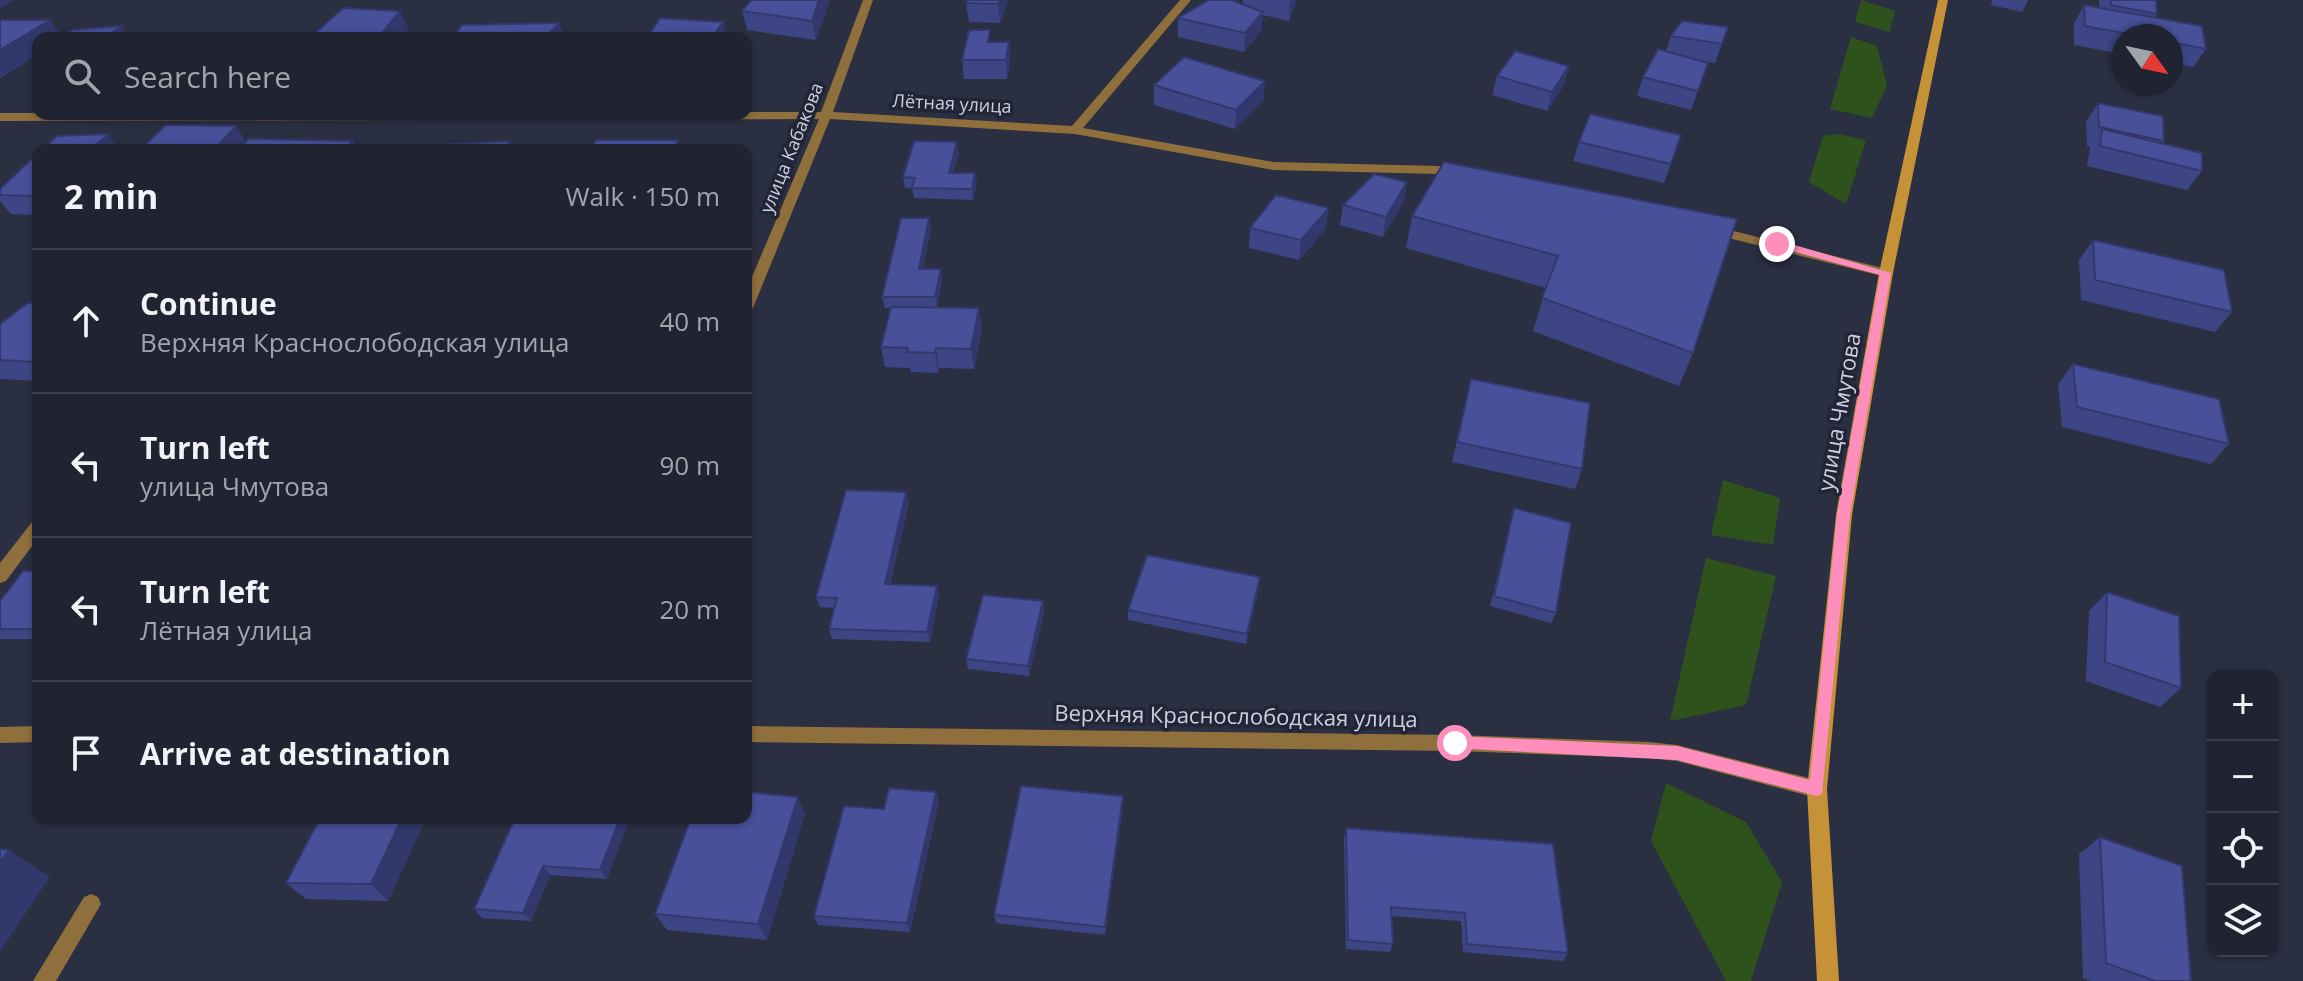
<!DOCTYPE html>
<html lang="en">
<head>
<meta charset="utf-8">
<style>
  body { margin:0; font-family:"Open Sans",sans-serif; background:#2d2f3e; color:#f1f3f6 }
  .controls { position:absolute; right:24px; bottom:24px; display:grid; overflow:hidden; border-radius:16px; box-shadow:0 2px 6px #0004 }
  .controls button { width:72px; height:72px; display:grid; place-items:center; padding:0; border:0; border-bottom:2px solid #3d404d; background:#202332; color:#f1f3f6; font:40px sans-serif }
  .compass { position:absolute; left:2111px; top:24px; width:72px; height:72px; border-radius:50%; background:#202332; box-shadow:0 2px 6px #0004; rotate:123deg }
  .stop { position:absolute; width:24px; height:24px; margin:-18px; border:6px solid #fe8ebb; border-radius:50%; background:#fff }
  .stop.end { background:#fe8ebb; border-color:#fff; box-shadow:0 2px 8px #0008 }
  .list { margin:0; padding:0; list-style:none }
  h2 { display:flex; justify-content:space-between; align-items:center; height:104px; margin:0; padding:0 32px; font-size:34px }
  h2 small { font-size:26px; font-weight:400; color:#a2a4ac }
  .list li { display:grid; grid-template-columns:52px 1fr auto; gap:24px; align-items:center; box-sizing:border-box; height:144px; padding:0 32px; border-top:2px solid #3d404d }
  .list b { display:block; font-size:30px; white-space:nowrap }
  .list p { margin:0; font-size:26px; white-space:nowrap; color:#a2a4ac }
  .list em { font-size:26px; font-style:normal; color:#a2a4ac }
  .icon { flex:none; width:44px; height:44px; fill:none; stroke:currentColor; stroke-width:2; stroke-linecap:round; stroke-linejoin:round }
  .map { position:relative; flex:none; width:2303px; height:981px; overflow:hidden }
  .search { position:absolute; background:#202332; box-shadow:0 2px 6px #0004; left:32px; top:32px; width:720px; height:88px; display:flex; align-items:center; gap:20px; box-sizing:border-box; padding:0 28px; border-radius:16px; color:#a2a4ac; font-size:30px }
  .panel { position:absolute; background:#202332; box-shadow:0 2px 6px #0004; left:32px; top:144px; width:720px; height:680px; border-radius:16px }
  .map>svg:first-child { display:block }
  .green { fill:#2e521c }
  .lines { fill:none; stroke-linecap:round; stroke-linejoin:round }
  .service { fill:#8f6f3c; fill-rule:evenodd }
  .minor { fill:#8f6f3c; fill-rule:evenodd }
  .secondary { fill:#c59238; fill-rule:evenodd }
  .wall { fill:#3d4584 }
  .shaded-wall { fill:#32386b }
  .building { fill:#475099; stroke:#32386b; stroke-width:2 }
  .route { fill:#fe8ebb }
  .labels { text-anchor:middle; stroke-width:7; stroke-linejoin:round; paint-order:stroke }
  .far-street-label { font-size:18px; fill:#ced0dd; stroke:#222537 }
  .street-label { font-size:22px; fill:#ced0dd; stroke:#222537 }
</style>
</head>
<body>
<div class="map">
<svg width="2303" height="981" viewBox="0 0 2303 981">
  <rect width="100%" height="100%" fill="#2b2f42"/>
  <g class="green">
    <path d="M1861 0 1895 11 1890 32 1855 22Z"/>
    <path d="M1851 37 1877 46 1887 85 1872 118 1830 109Z"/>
    <path d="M1839 134 1866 140 1846 204 1809 182 1823 136Z"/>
    <path d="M1723 480 1780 498 1773 545 1711 535Z"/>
    <path d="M1706 558 1776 576 1746 705 1670 721Z"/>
    <path d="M1666 783 1746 822 1782 882 1751 981H1726L1651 841Z"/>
  </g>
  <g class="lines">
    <path class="service" d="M91 894 98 897 101 904 56 981H33L84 897Z"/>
    <g class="minor">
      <path d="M863 0H873L833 112 1072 126 1180 0H1191L1083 128 1273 162 1439 166 1464 171 1466 174 1460 178 1439 174 1273 170 1075 134 830 119 753 308 746 312V291L819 119 0 121V113L746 114V112H821Z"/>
      <path d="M1713 226 1891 270 1893 273 1886 277 1708 233V227Z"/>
      <path d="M38 520V538L6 581 0 583V563L32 522Z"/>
      <path d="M38 726V742L0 743V727Z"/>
      <path d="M746 726 1455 735 1649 742 1677 745 1817 780 1824 783 1827 789 1824 795 1817 798 1677 761 1649 758 1455 751 746 742Z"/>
    </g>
    <path class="secondary" d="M1938 0H1948L1893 273 1852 515 1827 789 1839 981H1817L1807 789 1836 515 1879 273Z"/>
  </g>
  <g class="wall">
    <path d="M751 0H830L816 40 747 30 742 11Z"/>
    <path d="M1008 0 1000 23 969 22 966 3Z"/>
    <path d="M1243 0H1297L1289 21 1263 15 1261 31 1244 52 1178 37V18L1243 5Z"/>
    <path d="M1992 0H2028L2022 12 1991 5Z"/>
    <path d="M2099 0H2156L2157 14 2155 18 2206 49 2193 67 2171 63V36H2123V54L2074 45V23L2084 5 2099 7Z"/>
    <path d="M0 20H50L61 36 121 26 129 38H38V67L32 58 0 78Z"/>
    <path d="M1728 27 1715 63 1703 61 1708 63 1691 110 1637 96 1643 77 1666 51 1671 36Z"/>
    <path d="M1009 42 1010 61 1007 79H964L962 60Z"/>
    <path d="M1569 66 1564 85 1547 111 1492 95 1497 76Z"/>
    <path d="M1154 85 1264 100 1235 129 1154 105Z"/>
    <path d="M2098 103 2164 141 2163 144 2202 171 2187 190 2087 166 2090 147 2087 146 2086 122Z"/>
    <path d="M1681 135 1664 183 1573 161 1579 142Z"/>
    <path d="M957 142 959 153 953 173H975L977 184 973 200 914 198 912 188H905L903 177Z"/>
    <path d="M38 153V215L11 214 0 201V189Z"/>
    <path d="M1444 162 1693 353 1679 386 1533 331 1546 288 1406 248 1412 216Z"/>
    <path d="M1407 182 1404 201 1383 237 1340 225 1343 205Z"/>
    <path d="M1250 228H1326L1299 260 1249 248Z"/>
    <path d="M931 229 923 269H941L942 279 937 308 982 328 974 369 939 368 938 373 911 372 910 368 885 367 881 347 891 308H885L882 297Z"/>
    <path d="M2093 240 2232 312 2215 332 2081 300 2079 260Z"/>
    <path d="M38 303V381L0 379V324Z"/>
    <path d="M2073 364 2229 444 2211 464 2062 427 2058 384Z"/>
    <path d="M1471 379 1582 469 1575 489 1452 462Z"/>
    <path d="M906 492 909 503 890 584 937 586 939 596 930 642 832 639 829 629 834 608 820 607 816 597Z"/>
    <path d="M1514 508 1556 613 1551 623 1490 606Z"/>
    <path d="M38 571V639H0V601Z"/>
    <path d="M1259 587 1246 644 1128 620V610Z"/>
    <path d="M2107 592 2181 688 2160 707 2086 681 2089 611Z"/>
    <path d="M1043 601 1044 612 1029 676 968 669 966 659Z"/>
    <path d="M936 792 939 801 910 932 818 925 814 916 884 809Z"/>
    <path d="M1123 805 1105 935 996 923 994 915Z"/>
    <path d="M805 814 767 940 667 930 655 914Z"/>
    <path d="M320 818H426L388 901 306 899 286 883Z"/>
    <path d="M515 818H630L607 879 550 875 531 921 482 918 474 909Z"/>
    <path d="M1346 828 1568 953 1563 961 1463 952 1461 921 1391 916 1393 944 1390 952 1346 949 1344 838Z"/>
    <path d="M2100 837 2191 981H2091L2083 978 2079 854Z"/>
  </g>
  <g class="shaded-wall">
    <path d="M0 0H14L0 9Z"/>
    <path d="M819 0H830L816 40 812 21Z"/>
    <path d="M1000 0H1008L1000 23 998 4Z"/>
    <path d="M1291 0H1297L1289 21 1290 2Z"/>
    <path d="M400 11 409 30 402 38H378Z"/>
    <path d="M1263 12 1261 31 1244 52 1245 33Z"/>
    <path d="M50 20 63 38H38V55L30 57 32 58 0 77V50Z"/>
    <path d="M723 22 727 38H712Z"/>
    <path d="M559 23 564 38H545Z"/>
    <path d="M121 26 129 38H105Z"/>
    <path d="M1009 42 1010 61 1007 79 1006 60Z"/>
    <path d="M1569 66 1564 85 1547 111 1552 92Z"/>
    <path d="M1265 81 1264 100 1235 129 1236 110Z"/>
    <path d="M236 126 248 145 244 150H214Z"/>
    <path d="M108 134 119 150H91Z"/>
    <path d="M678 140 682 150H674Z"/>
    <path d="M353 141 357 150H345Z"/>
    <path d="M510 141 514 150H503Z"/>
    <path d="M957 142 959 153 950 183 949 173Z"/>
    <path d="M975 173 977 184 973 200 972 189Z"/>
    <path d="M1407 182 1404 201 1383 237 1386 217Z"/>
    <path d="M1329 208 1326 228 1299 260 1301 240Z"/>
    <path d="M929 218 931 229 921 280 919 269Z"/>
    <path d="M941 269 942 279 937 308 935 297Z"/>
    <path d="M979 308 982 328 974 369 971 349Z"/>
    <path d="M936 348 939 368 938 373 935 353Z"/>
    <path d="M906 492 909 503 887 594 885 584Z"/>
    <path d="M1260 577 1259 587 1246 644 1247 634Z"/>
    <path d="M937 586 939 596 930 642 927 632Z"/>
    <path d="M1043 601 1044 612 1029 676 1028 666Z"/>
    <path d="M936 792 939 801 910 932 907 923Z"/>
    <path d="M1123 796V805L1105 935V927Z"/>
    <path d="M798 797 805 814 767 940 758 924Z"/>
    <path d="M402 818H426L388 901 371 884Z"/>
    <path d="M620 818H630L607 879 600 870Z"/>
    <path d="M9 850 50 877 0 952V862Z"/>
    <path d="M543 866 550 875 531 921 523 913Z"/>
  </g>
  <g class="building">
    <path d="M751 0H819L812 21 742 11Z"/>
    <path d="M968 0H1000L998 4 966 3Z"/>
    <path d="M1209 0H1231L1263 12 1245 33 1178 18Z"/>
    <path d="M2111 0H2156L2157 14 2111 5Z"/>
    <path d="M2084 5 2202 26 2206 49 2171 42V36H2139L2085 26Z"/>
    <path d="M343 8 400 11 378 38H310Z"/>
    <path d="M660 18 723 22 712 38H647Z"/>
    <path d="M0 20H50L0 50Z"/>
    <path d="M1682 21 1728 27 1722 44 1671 36Z"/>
    <path d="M559 23 545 38H453L462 25Z"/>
    <path d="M121 26 105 38H59L72 30Z"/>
    <path d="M969 30H990L988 42H1009L1006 60H962Z"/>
    <path d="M189 36 186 38H151Z"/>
    <path d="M1658 49 1708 63 1698 91 1643 77Z"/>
    <path d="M1515 51 1569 66 1552 92 1497 76Z"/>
    <path d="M38 52V58L30 57Z"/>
    <path d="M1184 57 1265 81 1236 110 1154 85Z"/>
    <path d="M2098 103 2163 116 2164 141 2099 127Z"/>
    <path d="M1590 114 1681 135 1671 164 1579 142Z"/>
    <path d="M166 125 236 126 214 150H140Z"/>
    <path d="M2102 129 2202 153V171L2100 146Z"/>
    <path d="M108 134 91 150H42L57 136Z"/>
    <path d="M248 139 353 141 345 150H238Z"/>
    <path d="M596 140H678L674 150H590Z"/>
    <path d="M510 141 503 150H432L436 145Z"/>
    <path d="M914 141 957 142 949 173H975L972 189 912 188 915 178 903 177Z"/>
    <path d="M38 153V196L0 195V189Z"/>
    <path d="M1444 162 1737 219 1693 353 1542 298 1558 256 1412 216Z"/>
    <path d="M1374 174 1407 182 1386 217 1343 205Z"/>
    <path d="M1276 195 1329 208 1301 240 1250 228Z"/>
    <path d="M901 218H929L919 269H941L935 297H882Z"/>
    <path d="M2093 240 2224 270 2232 312 2095 280Z"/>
    <path d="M28 303H38V360L35 362 0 360V324Z"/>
    <path d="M891 307 979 308 971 349 936 348 935 353 907 352 908 348 881 347Z"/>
    <path d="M2073 364 2219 399 2229 444 2077 407Z"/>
    <path d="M1471 379 1590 403 1582 469 1457 442Z"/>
    <path d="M846 490 906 492 885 584 937 586 927 632 829 629 837 598 816 597Z"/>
    <path d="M1514 508 1571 523 1556 613 1494 596Z"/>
    <path d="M1147 555 1260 577 1247 634 1128 610Z"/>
    <path d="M23 571H38V629H0V601Z"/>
    <path d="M2107 592 2179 616 2181 688 2105 662Z"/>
    <path d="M983 595 1043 601 1028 666 966 659Z"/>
    <path d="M1021 786 1123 796 1105 927 994 915Z"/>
    <path d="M889 788 936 792 907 923 814 916 844 806 884 809Z"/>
    <path d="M746 792 798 797 758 924 655 914 691 818H746Z"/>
    <path d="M320 818H402L371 884 286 883Z"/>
    <path d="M515 818H620L600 870 543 866 523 913 474 909Z"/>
    <path d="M1346 828 1553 844 1568 953 1467 944 1465 913 1391 907 1393 944 1348 940Z"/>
    <path d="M2100 837 2182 866 2191 981H2155L2106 963Z"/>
    <path d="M0 849 9 850 0 862Z"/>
  </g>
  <path class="route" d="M1777 240 1891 273 1850 515 1822 794 1817 796 1677 760 1450 748 1448 743 1455 736 1677 746 1810 780 1837 515 1880 275 1773 246 1772 244Z"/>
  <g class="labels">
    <g class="far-street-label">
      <text transform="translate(952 104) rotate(3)" y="6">Лётная улица</text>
      <text transform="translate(792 148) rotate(-68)" y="6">улица Кабакова</text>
    </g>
    <g class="street-label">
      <text transform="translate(1839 412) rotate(-80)" y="8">улица Чмутова</text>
      <text transform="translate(1236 716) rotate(1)" y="8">Верхняя Краснослободская улица</text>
    </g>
  </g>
</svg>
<div class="controls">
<button>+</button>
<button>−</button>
<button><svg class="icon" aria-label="locate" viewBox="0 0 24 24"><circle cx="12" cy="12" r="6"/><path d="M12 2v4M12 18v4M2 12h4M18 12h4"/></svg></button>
<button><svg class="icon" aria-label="layers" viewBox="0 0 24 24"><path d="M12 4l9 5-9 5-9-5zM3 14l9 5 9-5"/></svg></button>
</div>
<svg class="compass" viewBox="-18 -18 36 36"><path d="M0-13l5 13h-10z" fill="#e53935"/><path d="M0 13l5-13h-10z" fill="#a2a4ac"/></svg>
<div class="stop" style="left:1455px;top:743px"></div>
<div class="stop end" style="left:1777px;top:244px"></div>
<div class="search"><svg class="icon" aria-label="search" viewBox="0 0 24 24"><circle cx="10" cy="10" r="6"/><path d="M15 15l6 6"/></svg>Search here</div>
<section class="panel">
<h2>2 min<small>Walk · 150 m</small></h2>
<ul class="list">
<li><svg class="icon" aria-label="ahead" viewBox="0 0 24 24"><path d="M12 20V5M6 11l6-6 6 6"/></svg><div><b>Continue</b><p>Верхняя Краснослободская улица</p></div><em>40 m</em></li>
<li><svg class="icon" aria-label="left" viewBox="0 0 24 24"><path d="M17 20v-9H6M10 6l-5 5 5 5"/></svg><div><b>Turn left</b><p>улица Чмутова</p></div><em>90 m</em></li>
<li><svg class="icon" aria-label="left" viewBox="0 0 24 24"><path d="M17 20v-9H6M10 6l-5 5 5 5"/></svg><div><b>Turn left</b><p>Лётная улица</p></div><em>20 m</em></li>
<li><svg class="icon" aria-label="arrive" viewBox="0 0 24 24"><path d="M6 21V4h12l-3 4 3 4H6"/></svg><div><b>Arrive at destination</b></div></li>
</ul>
</section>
</div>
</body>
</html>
